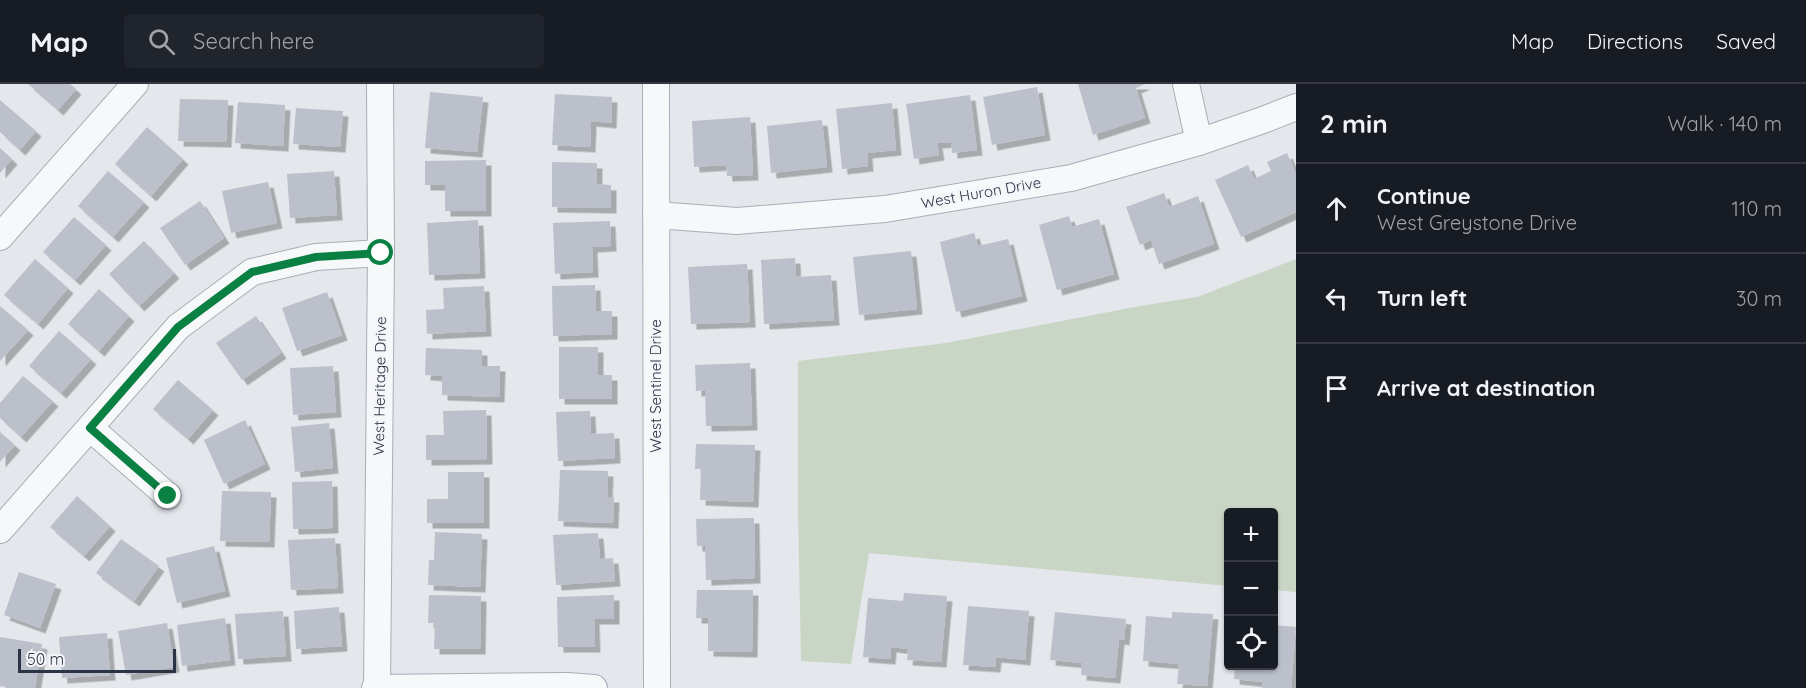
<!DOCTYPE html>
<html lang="en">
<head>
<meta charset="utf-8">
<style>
  body { margin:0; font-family:Quicksand,sans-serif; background:#20242c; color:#f1f3f6 }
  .controls { position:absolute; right:18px; bottom:18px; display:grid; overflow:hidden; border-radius:6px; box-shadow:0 2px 4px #0004 }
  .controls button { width:54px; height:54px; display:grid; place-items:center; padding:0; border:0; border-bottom:2px solid #363941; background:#171b24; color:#f1f3f6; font:30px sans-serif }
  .scale { position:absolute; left:18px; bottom:15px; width:158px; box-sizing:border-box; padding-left:6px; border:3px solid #2b3445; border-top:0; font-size:16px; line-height:21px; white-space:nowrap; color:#2b3445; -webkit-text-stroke:4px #f4f6f9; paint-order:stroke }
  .stop { position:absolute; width:18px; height:18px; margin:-14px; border:4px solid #0b8043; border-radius:50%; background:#fff }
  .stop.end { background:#0b8043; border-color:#fff; box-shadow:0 2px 6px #0008 }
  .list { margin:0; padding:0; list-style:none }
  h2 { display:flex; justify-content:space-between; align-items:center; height:78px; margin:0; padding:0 24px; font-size:26px }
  h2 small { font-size:20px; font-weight:400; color:#9ea1a6 }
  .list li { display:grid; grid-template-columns:39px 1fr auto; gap:18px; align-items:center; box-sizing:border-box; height:90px; padding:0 24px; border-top:2px solid #363941 }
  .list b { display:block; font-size:22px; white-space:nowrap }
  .list p { margin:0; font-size:20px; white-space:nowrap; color:#9ea1a6 }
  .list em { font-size:20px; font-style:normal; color:#9ea1a6 }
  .icon { flex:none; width:33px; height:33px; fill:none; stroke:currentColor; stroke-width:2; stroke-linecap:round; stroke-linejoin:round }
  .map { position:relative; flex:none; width:1296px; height:604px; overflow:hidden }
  header { display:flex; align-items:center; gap:36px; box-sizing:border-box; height:84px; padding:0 30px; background:#171b24; border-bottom:2px solid #363941 }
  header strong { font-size:28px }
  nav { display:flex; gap:33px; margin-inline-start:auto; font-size:21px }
  .search { width:420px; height:54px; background:#20242c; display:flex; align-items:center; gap:15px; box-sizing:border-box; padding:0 21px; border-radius:6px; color:#9ea1a6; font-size:22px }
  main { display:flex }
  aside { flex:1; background:#171b24 }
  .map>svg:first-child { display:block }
  .green { fill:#c9d6c5 }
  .building { fill:#bbc0ca; filter:url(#shadow) }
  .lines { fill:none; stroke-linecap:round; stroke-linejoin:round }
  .minor-casing { stroke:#a9aeb7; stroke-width:28 }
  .minor { stroke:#f7f8fa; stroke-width:26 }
  .route { stroke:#0b8043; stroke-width:8 }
  .labels { text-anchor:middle; stroke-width:5; stroke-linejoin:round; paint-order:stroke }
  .street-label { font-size:15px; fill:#2b3445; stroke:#f4f6f9 }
</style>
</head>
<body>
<header>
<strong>Map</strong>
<div class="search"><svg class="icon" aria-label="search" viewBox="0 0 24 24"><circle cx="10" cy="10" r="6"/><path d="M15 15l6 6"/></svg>Search here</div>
<nav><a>Map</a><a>Directions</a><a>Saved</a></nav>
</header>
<main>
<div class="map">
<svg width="1296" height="604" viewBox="0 0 1296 604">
  <defs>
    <filter id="shadow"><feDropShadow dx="5.5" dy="5.5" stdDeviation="0" flood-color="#0004"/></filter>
  </defs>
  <rect width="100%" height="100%" fill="#e4e7ec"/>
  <path class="green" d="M1296 175V508L1274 506V428H1228V502L869 469 851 580 801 577 798 426V277L946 259 1140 222 1197 213Z"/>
  <g class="building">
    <path d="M28 0H70L76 5 58 26Z"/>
    <path d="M1078 0H1145L1136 4 1145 34 1093 51Z"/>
    <path d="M1037 3 1045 51 992 61 983 13Z"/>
    <path d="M430 8 483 13 477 68 425 64Z"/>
    <path d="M555 10 612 13 611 39 591 37 590 63 552 61Z"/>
    <path d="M970 11 977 66 952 69 951 58 937 59 939 71 914 75 906 20Z"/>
    <path d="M180 15 228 16 226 58 178 57Z"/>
    <path d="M0 16 36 47 20 66 0 48Z"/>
    <path d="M238 18 285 21 283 62 235 59Z"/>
    <path d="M892 19 896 66 867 69 868 82 842 85 836 25Z"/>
    <path d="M296 24 343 27 340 63 293 60Z"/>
    <path d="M750 33 753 91 727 92 726 81 694 83 692 37Z"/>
    <path d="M822 36 827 83 771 89 767 42Z"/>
    <path d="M147 43 183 75 151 112 115 80Z"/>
    <path d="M0 64 12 75 0 89Z"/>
    <path d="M1287 69 1296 90V128L1241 153 1215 96 1248 81 1254 95 1271 87 1267 78Z"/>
    <path d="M486 76V127H445V101H425V77Z"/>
    <path d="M552 78 597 79V100L611 101V124L552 123Z"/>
    <path d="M108 87 144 118 113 153 78 122Z"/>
    <path d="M334 87 337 131 290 134 287 90Z"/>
    <path d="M268 98 277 139 231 149 222 107Z"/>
    <path d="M1164 109 1169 123 1198 112 1214 160 1159 180 1151 156 1140 161 1126 123Z"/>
    <path d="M200 117 224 154 185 181 160 144Z"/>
    <path d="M1069 132 1072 143 1099 135 1114 190 1057 206 1039 141Z"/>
    <path d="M74 133 106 161 75 196 43 168Z"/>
    <path d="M478 136 480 189 429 191 427 139Z"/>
    <path d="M610 137 611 162 592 163 593 188 555 190 553 139Z"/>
    <path d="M974 149 978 162 1008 155 1022 212 956 228 940 158Z"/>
    <path d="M144 157 174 189 139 222 109 190Z"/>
    <path d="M911 167 917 225 859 231 853 173Z"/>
    <path d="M795 174 796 193 831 191 834 236 764 240 761 176Z"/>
    <path d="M35 175 68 204 38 240 4 211Z"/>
    <path d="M747 180 750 238 691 240 688 183Z"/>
    <path d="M595 201 596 227H612V250L553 252 552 202Z"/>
    <path d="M484 202 486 247 427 250 426 226 444 225 443 204Z"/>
    <path d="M99 205 129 232 99 267 68 240Z"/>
    <path d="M327 208 342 251 297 267 282 224Z"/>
    <path d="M0 222 28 246 0 277Z"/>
    <path d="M256 232 281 269 242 296 216 259Z"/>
    <path d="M59 247 91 275 61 309 29 282Z"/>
    <path d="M559 263H598V291H612V315H559Z"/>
    <path d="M426 264 482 266V282H500L499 313 442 311V292L425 291Z"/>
    <path d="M750 279 752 341 706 342 705 306 696 307 695 281Z"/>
    <path d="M333 282 336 328 293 331 290 284Z"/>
    <path d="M23 292 53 317 21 353 0 334V319Z"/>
    <path d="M178 296 213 326 188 355 153 325Z"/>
    <path d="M486 326 487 375 426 376V351H444L443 327Z"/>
    <path d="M590 327 591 350 614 349 615 374 558 377 556 328Z"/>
    <path d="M245 336 265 380 224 400 204 356Z"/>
    <path d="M329 339 333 384 295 388 291 343Z"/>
    <path d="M0 348 15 361 0 378Z"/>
    <path d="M696 360 755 361 753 418 700 416 701 385H695Z"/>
    <path d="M560 386 608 387 607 413H614L613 439 558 437Z"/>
    <path d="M448 388H484V439H427V415H448Z"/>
    <path d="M332 397 333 444 293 445 292 398Z"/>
    <path d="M222 407 271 408 269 458 220 457Z"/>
    <path d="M77 412 110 442 84 472 50 443Z"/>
    <path d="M754 434 755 494 706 496 705 462H697L696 435Z"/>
    <path d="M435 448 482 450 480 503 428 501 429 476H434Z"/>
    <path d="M598 449 600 475 613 474 615 497 556 501 553 451Z"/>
    <path d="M335 454 338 504 291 506 288 456Z"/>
    <path d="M121 455 159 482 134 517 96 489Z"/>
    <path d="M214 462 225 507 177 519 166 474Z"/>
    <path d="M19 488 56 500 40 544 4 531Z"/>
    <path d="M697 506H753L752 568 708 567V534H696Z"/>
    <path d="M904 509 947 512 941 578 907 576 908 565 891 563 890 575 863 573 868 514 903 517Z"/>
    <path d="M429 511 481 512 480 565H434L435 539H428Z"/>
    <path d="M614 511V535H594L595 563H558L557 513Z"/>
    <path d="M968 522 1029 527 1025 576 996 573 995 583 963 581Z"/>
    <path d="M339 523 342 562 296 565 294 527Z"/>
    <path d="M283 527 286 572 238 575 235 530Z"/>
    <path d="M1055 528 1126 535 1124 556 1119 555 1115 594 1081 591 1082 579 1050 576Z"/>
    <path d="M1172 528 1213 530 1207 602 1177 600 1179 580 1143 577 1146 532 1172 534Z"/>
    <path d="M225 534 230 576 182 582 177 541Z"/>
    <path d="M167 539 174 583 126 591 118 547Z"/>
    <path d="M1274 541 1296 543 1291 604H1262V598L1234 595 1235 582H1274Z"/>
    <path d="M107 549 110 591 62 594 59 553Z"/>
    <path d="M0 553 42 560 35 604H12L0 602Z"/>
  </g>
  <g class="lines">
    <defs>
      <g id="minor">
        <path d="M656 0 657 604"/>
        <path d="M1186 0 1199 58"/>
        <path d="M656 131 737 137 885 125 1071 94 1199 58 1263 36 1296 23"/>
        <path d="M0 153 135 0"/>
        <path d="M90 344 168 412"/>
        <path d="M0 446 178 243 252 188 316 173 381 169"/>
        <path d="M375 604 567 602 594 604"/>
        <path d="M377 604 381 169 380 0"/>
      </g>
    </defs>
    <use href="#minor" class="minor-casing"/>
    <use href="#minor" class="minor"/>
  </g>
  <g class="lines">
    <path class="route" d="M168 412 90 344 178 243 252 188 316 173 381 169"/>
  </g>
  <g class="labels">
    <g class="street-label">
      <text transform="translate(981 109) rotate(-10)" y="5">West Huron Drive</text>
      <text transform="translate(380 302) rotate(-89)" y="5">West Heritage Drive</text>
      <text transform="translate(656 302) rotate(-90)" y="5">West Sentinel Drive</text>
    </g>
  </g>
</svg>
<div class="controls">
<button>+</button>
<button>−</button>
<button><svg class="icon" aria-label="locate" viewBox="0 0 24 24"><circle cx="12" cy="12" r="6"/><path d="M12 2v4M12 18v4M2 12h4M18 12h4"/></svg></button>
</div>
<div class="scale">50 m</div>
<div class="stop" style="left:381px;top:169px"></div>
<div class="stop end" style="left:168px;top:412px"></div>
</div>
<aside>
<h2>2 min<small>Walk · 140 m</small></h2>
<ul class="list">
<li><svg class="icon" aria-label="ahead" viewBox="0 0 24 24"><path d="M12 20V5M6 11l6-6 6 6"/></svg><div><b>Continue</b><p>West Greystone Drive</p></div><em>110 m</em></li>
<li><svg class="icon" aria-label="left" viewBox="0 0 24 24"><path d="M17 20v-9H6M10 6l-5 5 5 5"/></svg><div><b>Turn left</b></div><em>30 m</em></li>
<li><svg class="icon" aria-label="arrive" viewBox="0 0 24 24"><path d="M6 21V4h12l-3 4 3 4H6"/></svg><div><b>Arrive at destination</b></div></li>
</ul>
</aside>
</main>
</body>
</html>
